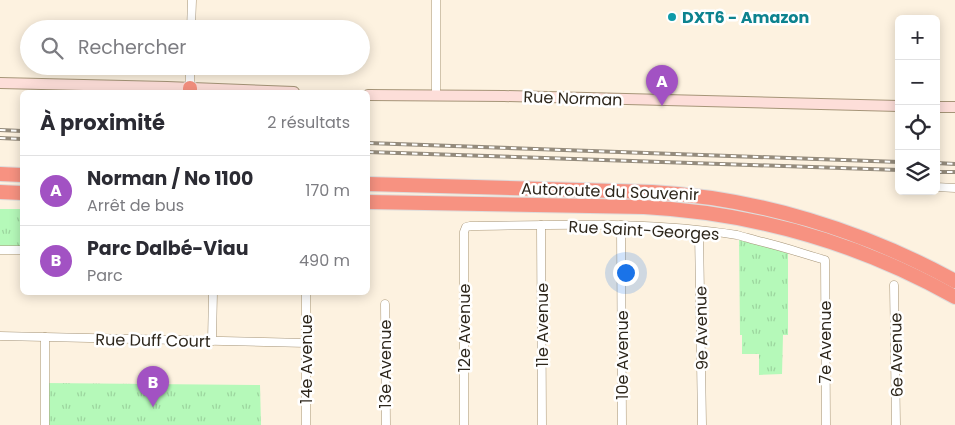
<!DOCTYPE html>
<html lang="fr">
<head>
<meta charset="utf-8">
<style>
  body { margin:0; font-family:Poppins,sans-serif; background:#f2f2f3; color:#2b2b33 }
  .controls { position:absolute; right:15px; top:15px; display:grid; overflow:hidden; border-radius:8px; box-shadow:0 2px 12px #0003 }
  .controls button { width:45px; height:45px; display:grid; place-items:center; padding:0; border:0; border-bottom:1px solid #e1e1e2; background:#fff; color:#2b2b33; font:25px sans-serif }
  .you { position:absolute; left:625px; top:272px; width:18px; height:18px; margin:-12px; border:4px solid #fff; border-radius:50%; background:#1a73e8; box-shadow:0 0 0 8px #1a73e833 }
  .badge { display:grid; place-items:center; width:32px; height:32px; border-radius:50%; background:#a252c3; color:#fff; font-size:16px; font-weight:700 }
  .pin { position:absolute; translate:-50% -41px; filter:drop-shadow(0 1px 2px #0008) }
  .pin::after { content:''; position:absolute; top:26px; width:18px; height:15px; background:inherit; clip-path:polygon(0 0,100% 0,50% 100%) }
  .list { margin:0; padding:0; list-style:none }
  h2 { display:flex; justify-content:space-between; align-items:center; height:65px; margin:0; padding:0 20px; font-size:21px }
  h2 small { font-size:16px; font-weight:400; color:#7c7c81 }
  .list li { display:grid; grid-template-columns:32px 1fr auto; gap:15px; align-items:center; box-sizing:border-box; height:70px; padding:0 20px; border-top:1px solid #e1e1e2 }
  .list b { display:block; font-size:19px; white-space:nowrap }
  .list p { margin:0; font-size:16px; white-space:nowrap; color:#7c7c81 }
  .list em { font-size:16px; font-style:normal; color:#7c7c81 }
  .icon { flex:none; width:28px; height:28px; fill:none; stroke:currentColor; stroke-width:2; stroke-linecap:round; stroke-linejoin:round }
  .map { position:relative; flex:none; width:955px; height:425px; overflow:hidden }
  .search { position:absolute; background:#fff; box-shadow:0 2px 12px #0003; left:20px; top:20px; width:350px; height:55px; display:flex; align-items:center; gap:12px; box-sizing:border-box; padding:0 18px; border-radius:28px; color:#7c7c81; font-size:19px }
  .panel { position:absolute; background:#fff; box-shadow:0 2px 12px #0003; left:20px; top:90px; width:350px; height:205px; border-radius:8px }
  .map>svg:first-child { display:block }
  .park { fill:url(#park-tufts) }
  .lines { fill:none; stroke-linecap:round; stroke-linejoin:round }
  .street-casing { stroke:#a69578; stroke-width:9 }
  .secondary-casing { stroke:#a69578; stroke-width:12 }
  .highway-casing { stroke:#dedcdb; stroke-width:16 }
  .street { stroke:#fff; stroke-width:8 }
  .secondary { stroke:#fdded9; stroke-width:10 }
  .highway { stroke:#f79281; stroke-width:14 }
  .rail-casing { stroke:#948b7c; stroke-width:4 }
  .rail { stroke:#fff; stroke-width:2; stroke-dasharray:5.5; stroke-linecap:butt }
  .culture-dot { fill:#0f9aa8; stroke:#fff; stroke-width:2 }
  .labels { text-anchor:middle; stroke-width:5; stroke-linejoin:round; paint-order:stroke }
  .culture-label { font-size:16px; font-weight:bold; fill:#0d838f; stroke:#fff; text-anchor:start }
  .street-label { font-size:16px; fill:#2e271c; stroke:#fff }
</style>
</head>
<body>
<div class="map">
<svg width="955" height="425" viewBox="0 0 955 425">
  <defs>
    <pattern id="park-tufts" width="24" height="20" patternUnits="userSpaceOnUse" patternTransform="scale(1.25)"><rect width="24" height="20" fill="#b5f9b9"/><path d="M3 7l-1-3M5 7V3M7 7l1-3M15 17l-1-3M17 17v-4M19 17l1-3" fill="none" stroke="#9cd59e"/></pattern>
  </defs>
  <rect width="100%" height="100%" fill="#fdf2e0"/>
  <g class="park">
    <path d="M0 209H22V248L0 247Z"/>
    <path d="M739 236 788 249V335H783L782 374 759 375V354H742V335H740Z"/>
    <path d="M45 383 260 385 261 425H45Z"/>
  </g>
  <g class="lines">
    <defs>
      <g id="street">
        <path d="M436 0V96"/>
        <path d="M191 29 192 0"/>
        <path d="M190 88V66"/>
        <path d="M936 187 955 188"/>
        <path d="M541 225 542 425"/>
        <path d="M621 225 622 425"/>
        <path d="M699 231 702 425"/>
        <path d="M0 250H22"/>
        <path d="M894 285 896 425"/>
        <path d="M306 292V425"/>
        <path d="M385 304 386 425"/>
        <path d="M0 336 306 343"/>
        <path d="M45 337V425"/>
        <path d="M212 341 213 292"/>
        <path d="M464 425V232L466 227 470 226C559 225 649 221 737 235 745 237 754 240 763 242 784 247 804 254 825 260L826 425"/>
      </g>
      <g id="secondary">
        <path d="M0 83 167 87 294 92"/>
        <path d="M368 95 504 96 899 106"/>
        <path d="M936 107H955"/>
      </g>
      <g id="highway">
        <path d="M190 92V88"/>
        <path d="M0 174 22 175"/>
        <path d="M368 184 652 192C758 198 862 230 955 281"/>
        <path d="M0 192 22 193"/>
        <path d="M368 202 644 207C754 213 859 243 955 297"/>
      </g>
    </defs>
    <use href="#street" class="street-casing"/>
    <use href="#secondary" class="secondary-casing"/>
    <use href="#highway" class="highway-casing"/>
    <use href="#street" class="street"/>
    <use href="#secondary" class="secondary"/>
    <use href="#highway" class="highway"/>
    <defs>
      <g id="rail">
        <path d="M0 130 22 131"/>
        <path d="M0 138 22 139"/>
        <path d="M368 143 899 162"/>
        <path d="M368 152 899 170"/>
        <path d="M936 163 955 164"/>
        <path d="M936 172H955"/>
      </g>
    </defs>
    <use href="#rail" class="rail-casing"/>
    <use href="#rail" class="rail"/>
  </g>
  <circle class="culture-dot" cx="672" cy="17" r="5"/>
  <g class="labels">
    <g class="culture-label">
      <text x="682" y="23">DXT6 - Amazon</text>
    </g>
    <g class="street-label">
      <text transform="translate(573 98) rotate(2)" y="6">Rue Norman</text>
      <text transform="translate(610 191) rotate(2)" y="6">Autoroute du Souvenir</text>
      <text transform="translate(644 230) rotate(3)" y="6">Rue Saint-Georges</text>
      <text transform="translate(542 325) rotate(-90)" y="6">11e Avenue</text>
      <text transform="translate(464 328) rotate(-90)" y="6">12e Avenue</text>
      <text transform="translate(701 328) rotate(-91)" y="6">9e Avenue</text>
      <text transform="translate(153 340) rotate(1)" y="6">Rue Duff Court</text>
      <text transform="translate(825 342) rotate(-90)" y="6">7e Avenue</text>
      <text transform="translate(622 355) rotate(-90)" y="6">10e Avenue</text>
      <text transform="translate(896 355) rotate(-91)" y="6">6e Avenue</text>
      <text transform="translate(306 359) rotate(-90)" y="6">14e Avenue</text>
      <text transform="translate(385 364) rotate(-90)" y="6">13e Avenue</text>
    </g>
  </g>
</svg>
<div class="controls">
<button>+</button>
<button>−</button>
<button><svg class="icon" aria-label="locate" viewBox="0 0 24 24"><circle cx="12" cy="12" r="6"/><path d="M12 2v4M12 18v4M2 12h4M18 12h4"/></svg></button>
<button><svg class="icon" aria-label="layers" viewBox="0 0 24 24"><path d="M12 4l9 5-9 5-9-5zM3 14l9 5 9-5"/></svg></button>
</div>
<div class="you"></div>
<div class="pin badge" style="left:662px;top:106px">A</div>
<div class="pin badge" style="left:153px;top:407px">B</div>
<div class="search"><svg class="icon" aria-label="search" viewBox="0 0 24 24"><circle cx="10" cy="10" r="6"/><path d="M15 15l6 6"/></svg>Rechercher</div>
<section class="panel">
<h2>À proximité<small>2 résultats</small></h2>
<ul class="list">
<li><span class="badge">A</span><div><b>Norman / No 1100</b><p>Arrêt de bus</p></div><em>170 m</em></li>
<li><span class="badge">B</span><div><b>Parc Dalbé-Viau</b><p>Parc</p></div><em>490 m</em></li>
</ul>
</section>
</div>
</body>
</html>
